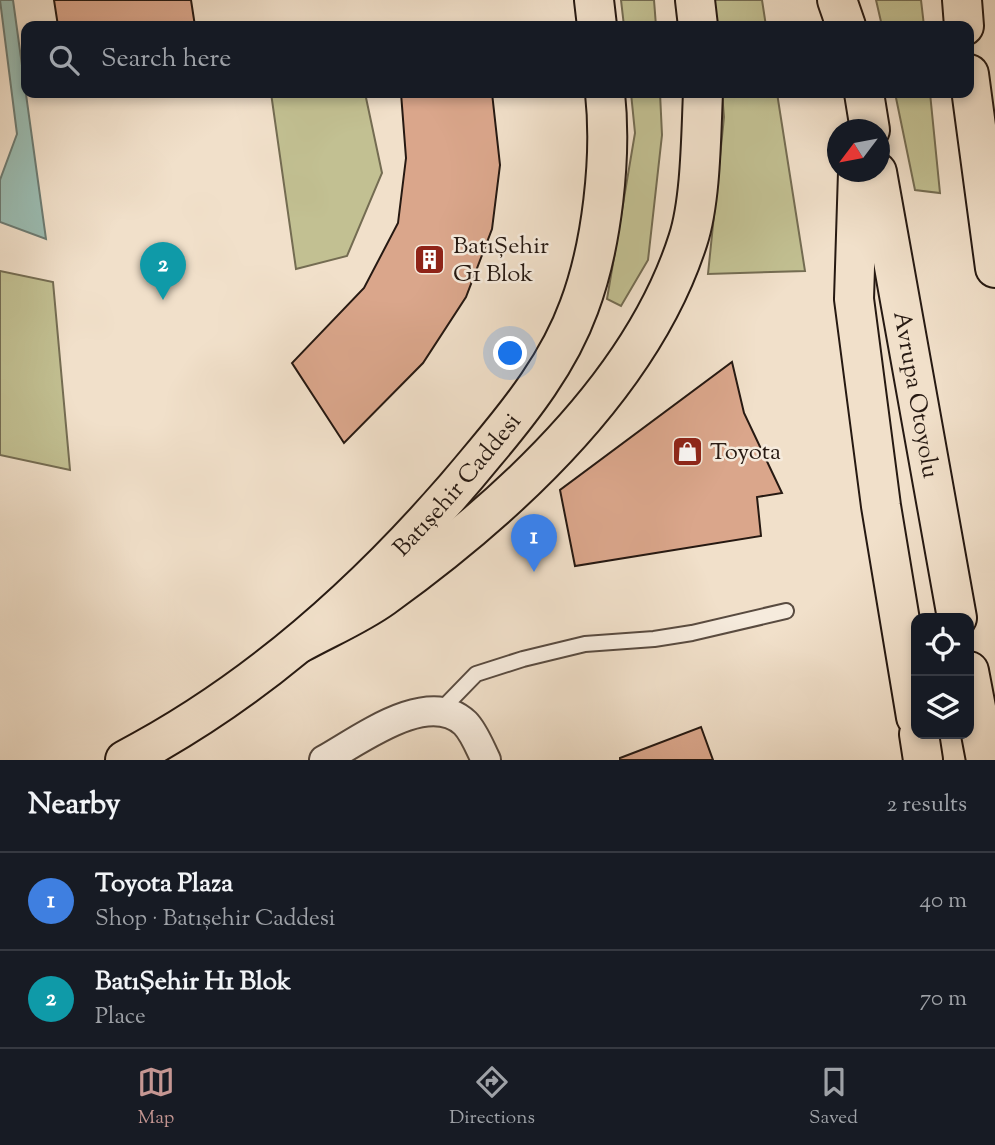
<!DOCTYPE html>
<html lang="en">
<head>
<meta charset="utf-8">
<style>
  body { margin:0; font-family:"Sorts Mill Goudy",serif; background:#242831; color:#f1f3f6 }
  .controls { position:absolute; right:21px; bottom:21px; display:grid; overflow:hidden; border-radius:14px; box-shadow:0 4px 10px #0003 }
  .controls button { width:63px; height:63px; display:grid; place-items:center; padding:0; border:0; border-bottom:2px solid #363941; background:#171b24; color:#f1f3f6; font:35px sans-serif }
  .compass { position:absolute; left:827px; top:119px; width:63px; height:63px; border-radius:50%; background:#171b24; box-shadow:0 4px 10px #0003; rotate:238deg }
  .you { position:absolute; left:511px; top:354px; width:24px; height:24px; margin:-18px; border:5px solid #fff; border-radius:50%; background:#1a73e8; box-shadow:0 0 0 10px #1a73e833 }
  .badge { display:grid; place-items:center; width:46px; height:46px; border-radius:50%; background:#c59692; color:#fff; font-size:23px; font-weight:700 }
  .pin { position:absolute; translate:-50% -58px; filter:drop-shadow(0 2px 4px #0008) }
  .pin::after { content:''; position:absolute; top:37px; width:24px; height:21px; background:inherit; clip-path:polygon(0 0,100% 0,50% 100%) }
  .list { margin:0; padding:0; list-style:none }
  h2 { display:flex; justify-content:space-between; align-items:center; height:91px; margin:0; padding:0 28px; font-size:30px }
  h2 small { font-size:23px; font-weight:400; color:#9ea1a6 }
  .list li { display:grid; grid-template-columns:46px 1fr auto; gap:21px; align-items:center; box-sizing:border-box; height:98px; padding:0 28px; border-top:2px solid #363941 }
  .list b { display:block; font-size:26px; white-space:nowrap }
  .list p { margin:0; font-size:23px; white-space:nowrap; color:#9ea1a6 }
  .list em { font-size:23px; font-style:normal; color:#9ea1a6 }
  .icon { flex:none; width:38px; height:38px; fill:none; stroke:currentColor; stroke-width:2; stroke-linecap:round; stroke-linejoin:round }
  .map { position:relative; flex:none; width:995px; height:760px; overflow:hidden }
  .search { position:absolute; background:#171b24; box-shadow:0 4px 10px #0003; left:21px; right:21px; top:21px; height:77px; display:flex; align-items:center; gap:18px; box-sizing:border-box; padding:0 24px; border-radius:14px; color:#9ea1a6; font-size:26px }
  .sheet { height:287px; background:#171b24 }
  nav { display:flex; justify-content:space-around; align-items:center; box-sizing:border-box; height:98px; border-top:2px solid #363941; background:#171b24; font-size:19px; color:#9ea1a6 }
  nav a { display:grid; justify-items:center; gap:4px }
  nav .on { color:#c59692 }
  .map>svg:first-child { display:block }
  .green { fill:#c2c092; stroke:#746c52; stroke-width:2 }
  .water { fill:#9bbdb3; stroke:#6c7b73; stroke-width:2 }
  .building { fill:#daa68b; stroke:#261912; stroke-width:2 }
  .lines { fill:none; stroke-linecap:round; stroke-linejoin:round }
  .lane-casing { stroke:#594b40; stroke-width:18 }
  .street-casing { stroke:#594b40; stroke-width:32 }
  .primary-casing { stroke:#261912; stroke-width:42 }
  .highway-casing { stroke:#261912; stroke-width:42 }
  .lane { stroke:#f6ebdd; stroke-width:14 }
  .street { stroke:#f6ebdd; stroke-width:28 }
  .primary { stroke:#f1e0ca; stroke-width:38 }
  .highway { stroke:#f1e0ca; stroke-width:38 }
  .labels { text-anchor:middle; stroke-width:5; stroke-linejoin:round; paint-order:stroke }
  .poi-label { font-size:24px; fill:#261912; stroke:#f6ebdd; text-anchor:start }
  .street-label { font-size:24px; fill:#261912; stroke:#f6ebdd }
</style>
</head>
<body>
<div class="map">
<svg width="995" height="760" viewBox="0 0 995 760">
  <rect width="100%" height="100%" fill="#f1e0ca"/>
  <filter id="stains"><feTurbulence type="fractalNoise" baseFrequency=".00286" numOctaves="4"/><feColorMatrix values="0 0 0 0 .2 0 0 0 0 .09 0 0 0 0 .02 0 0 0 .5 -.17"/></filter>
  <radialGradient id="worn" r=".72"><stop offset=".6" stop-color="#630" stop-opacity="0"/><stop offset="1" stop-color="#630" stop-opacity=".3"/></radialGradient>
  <g class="green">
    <path d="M621 0H654L656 26H624Z"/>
    <path d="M714 0H762L766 26H716Z"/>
    <path d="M876 0H921L924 26H882Z"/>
    <path d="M271 93H365L382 173 347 256 296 269Z"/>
    <path d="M631 93H660L662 135 648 260 621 306 607 299 635 133Z"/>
    <path d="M722 93H777L805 271 708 274 724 117Z"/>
    <path d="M895 93H930L940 193 915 190Z"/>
    <path d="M0 271 53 282 70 470 0 455Z"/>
  </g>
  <path class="water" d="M0 0H13L46 239 0 222V180L17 134Z"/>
  <g class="building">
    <path d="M54 0H191L195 26H58Z"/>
    <path d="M401 93H492L500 165 492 229 466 297 423 363 344 443 292 363 364 288 398 223 406 158Z"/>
    <path d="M732 362 744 413 782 493 757 497 761 536 575 566 560 490Z"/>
    <path d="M701 727 713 760H620V758Z"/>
  </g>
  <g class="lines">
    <defs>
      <path id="lane" d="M441 710 476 674 523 659 585 644 654 639 692 633 786 611"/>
      <path id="street" d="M324 760C360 740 428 688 465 723 474 732 480 748 486 760"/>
      <g id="primary">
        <path d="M594 0 597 26"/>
        <path id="s1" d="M125 760C265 687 386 574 485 453 522 409 559 362 579 307 602 246 612 157 605 93"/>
      </g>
      <g id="highway">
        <path d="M695 0 698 26"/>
        <path d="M837 0 846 26"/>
        <path d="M962 0 964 26"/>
        <path d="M969 74 995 268"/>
        <path d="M864 93 870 130"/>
        <path d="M858 172 854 299 881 506 916 717"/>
        <path id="s2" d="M877 172 957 618"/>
        <path d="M300 643C327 628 358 615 383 597 505 509 641 387 688 240 701 200 701 135 703 93"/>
        <path d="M969 671 986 760"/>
        <path d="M919 734 923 760"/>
      </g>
    </defs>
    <use href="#lane" class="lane-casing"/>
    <use href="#street" class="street-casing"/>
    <use href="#primary" class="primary-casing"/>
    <use href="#highway" class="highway-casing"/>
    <use href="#lane" class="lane"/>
    <use href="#street" class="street"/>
    <use href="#primary" class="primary"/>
    <use href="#highway" class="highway"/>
  </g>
  <defs>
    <symbol id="building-square" viewBox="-11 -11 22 22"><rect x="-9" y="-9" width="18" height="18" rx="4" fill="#8f2418" stroke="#f6ebdd"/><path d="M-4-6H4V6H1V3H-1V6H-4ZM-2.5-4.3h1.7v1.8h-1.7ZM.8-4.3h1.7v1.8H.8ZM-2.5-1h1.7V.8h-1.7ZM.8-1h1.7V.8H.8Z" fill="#fff"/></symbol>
    <symbol id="shop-square" viewBox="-11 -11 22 22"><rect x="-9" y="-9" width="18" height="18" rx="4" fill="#8f2418" stroke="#f6ebdd"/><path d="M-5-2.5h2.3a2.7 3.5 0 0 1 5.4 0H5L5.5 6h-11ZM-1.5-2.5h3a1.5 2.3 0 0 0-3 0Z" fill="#fff"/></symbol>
  </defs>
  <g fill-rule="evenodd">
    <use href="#building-square" x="412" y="242" width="35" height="35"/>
    <use href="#shop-square" x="670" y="434" width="35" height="35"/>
  </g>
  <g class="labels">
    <g class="poi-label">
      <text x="453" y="253">BatıŞehir<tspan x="453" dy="28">G1 Blok</tspan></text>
      <text x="710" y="459">Toyota</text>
    </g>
    <g class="street-label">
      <text dy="8" stroke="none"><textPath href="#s2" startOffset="226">Avrupa Otoyolu</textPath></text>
      <text dy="8" stroke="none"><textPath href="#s1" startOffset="434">Batışehir Caddesi</textPath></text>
    </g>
  </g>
  <rect width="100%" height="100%" filter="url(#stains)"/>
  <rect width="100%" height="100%" fill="url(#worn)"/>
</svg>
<div class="controls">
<button><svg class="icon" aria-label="locate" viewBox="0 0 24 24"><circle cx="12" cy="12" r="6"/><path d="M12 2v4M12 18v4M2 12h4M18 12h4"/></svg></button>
<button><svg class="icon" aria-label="layers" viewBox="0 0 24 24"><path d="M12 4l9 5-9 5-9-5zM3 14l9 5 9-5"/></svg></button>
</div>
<svg class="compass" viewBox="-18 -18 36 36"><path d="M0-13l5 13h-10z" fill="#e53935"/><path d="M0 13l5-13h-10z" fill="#9ea1a6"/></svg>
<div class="you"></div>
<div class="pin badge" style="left:534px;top:572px;background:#3f7fe0">1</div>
<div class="pin badge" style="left:163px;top:300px;background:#0f9aa8">2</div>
<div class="search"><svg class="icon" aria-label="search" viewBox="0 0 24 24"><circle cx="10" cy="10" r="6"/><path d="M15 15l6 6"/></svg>Search here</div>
</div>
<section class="sheet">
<h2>Nearby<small>2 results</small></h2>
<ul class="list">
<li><span class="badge" style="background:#3f7fe0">1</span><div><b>Toyota Plaza</b><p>Shop · Batışehir Caddesi</p></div><em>40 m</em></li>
<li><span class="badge" style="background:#0f9aa8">2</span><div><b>BatıŞehir H1 Blok</b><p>Place</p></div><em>70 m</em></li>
</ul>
</section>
<nav>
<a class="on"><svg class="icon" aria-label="map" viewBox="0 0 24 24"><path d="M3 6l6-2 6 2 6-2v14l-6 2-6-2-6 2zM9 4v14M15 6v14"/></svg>Map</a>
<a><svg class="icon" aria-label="directions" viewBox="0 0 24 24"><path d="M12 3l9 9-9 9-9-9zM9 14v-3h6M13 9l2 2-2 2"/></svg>Directions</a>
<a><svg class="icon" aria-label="saved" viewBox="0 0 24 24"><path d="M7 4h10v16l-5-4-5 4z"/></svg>Saved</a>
</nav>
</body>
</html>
